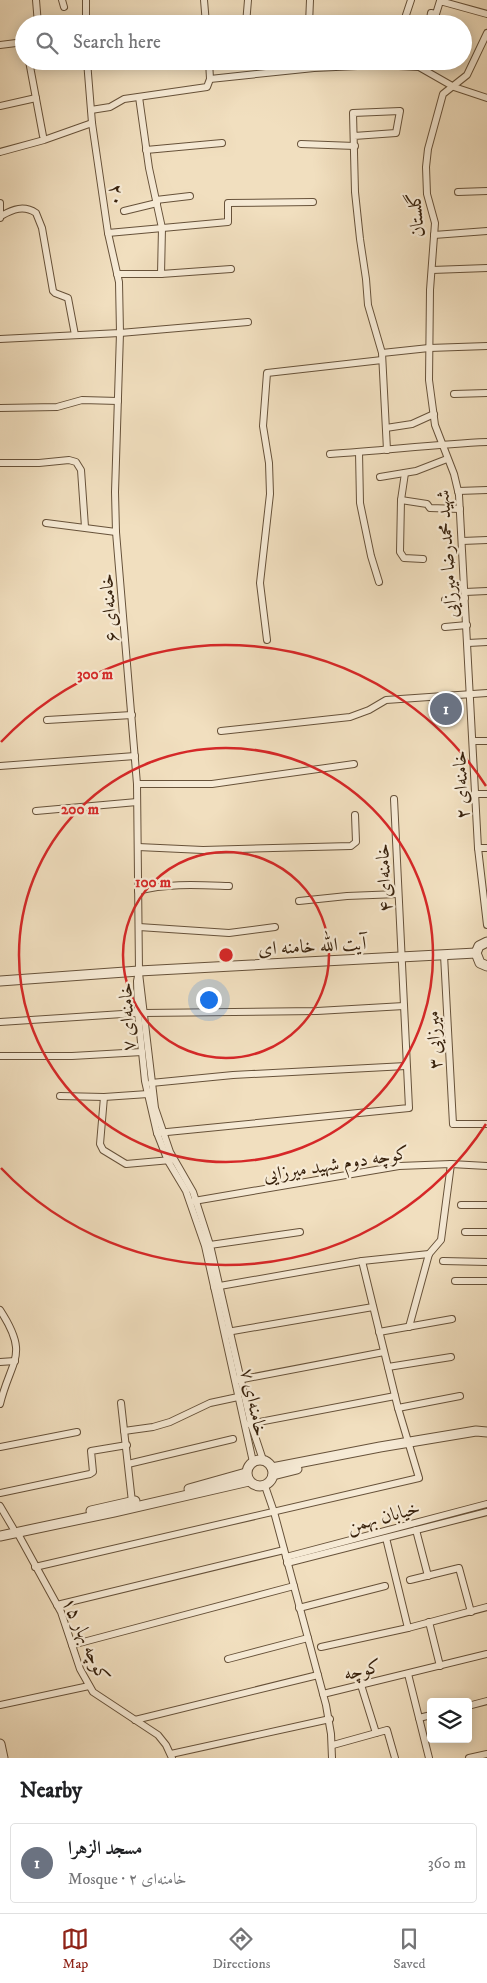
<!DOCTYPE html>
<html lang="en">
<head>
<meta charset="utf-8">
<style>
  body { margin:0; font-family:"IM FELL DW Pica",Amiri,serif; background:#f2f2f2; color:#202124 }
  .controls { position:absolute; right:15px; bottom:15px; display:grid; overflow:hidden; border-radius:5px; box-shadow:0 2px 12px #0003 }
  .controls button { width:45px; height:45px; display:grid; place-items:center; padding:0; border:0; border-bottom:1px solid #e0e0e0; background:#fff; color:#202124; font:25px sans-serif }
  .you { position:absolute; left:208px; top:999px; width:18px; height:18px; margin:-12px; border:4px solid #fff; border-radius:50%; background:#1a73e8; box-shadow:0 0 0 8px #1a73e833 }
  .badge { display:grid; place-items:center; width:32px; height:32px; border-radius:50%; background:#8f2418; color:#fff; font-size:16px; font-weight:700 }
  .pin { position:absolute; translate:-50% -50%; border:2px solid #fff; box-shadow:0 1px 5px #0006 }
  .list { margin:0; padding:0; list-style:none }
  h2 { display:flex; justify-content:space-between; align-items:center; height:65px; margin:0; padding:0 20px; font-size:21px }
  h2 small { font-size:16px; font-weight:400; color:#757577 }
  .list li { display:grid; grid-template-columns:32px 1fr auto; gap:15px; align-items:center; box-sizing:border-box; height:80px; margin:0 10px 10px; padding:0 10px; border:1px solid #e0e0e0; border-radius:5px }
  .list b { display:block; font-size:19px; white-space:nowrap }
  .list p { margin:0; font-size:16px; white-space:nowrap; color:#757577 }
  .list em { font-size:16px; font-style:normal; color:#757577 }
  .icon { flex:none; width:28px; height:28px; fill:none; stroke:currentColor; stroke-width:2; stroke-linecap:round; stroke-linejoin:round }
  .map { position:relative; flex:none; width:487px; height:1758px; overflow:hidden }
  .search { position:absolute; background:#fff; box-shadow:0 2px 12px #0003; left:15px; right:15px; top:15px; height:55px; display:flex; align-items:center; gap:12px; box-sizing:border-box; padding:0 18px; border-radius:28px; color:#757577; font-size:19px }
  .sheet { height:155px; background:#fff }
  nav { display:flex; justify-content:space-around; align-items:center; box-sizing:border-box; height:70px; border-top:1px solid #e0e0e0; background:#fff; font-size:14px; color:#757577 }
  nav a { display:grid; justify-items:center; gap:2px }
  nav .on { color:#8f2418 }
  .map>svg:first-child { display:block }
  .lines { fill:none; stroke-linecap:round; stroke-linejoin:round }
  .minor-casing { stroke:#67523a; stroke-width:8 }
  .tertiary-casing { stroke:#67523a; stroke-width:11 }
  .minor { stroke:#f6ead5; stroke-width:6 }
  .tertiary { stroke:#f6ead5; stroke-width:9 }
  .ring { fill:none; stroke:#d62828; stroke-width:2.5 }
  .labels { text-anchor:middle; stroke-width:4.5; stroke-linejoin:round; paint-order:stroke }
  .street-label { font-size:19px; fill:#39230e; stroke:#f6ead5 }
  .centre { fill:#d62828; stroke:#f6ead5; stroke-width:2.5 }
  .ring-label { font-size:15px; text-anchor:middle; font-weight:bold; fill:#d62828; stroke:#f6ead5; stroke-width:4.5; stroke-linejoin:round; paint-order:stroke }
</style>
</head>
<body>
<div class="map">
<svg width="487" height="1758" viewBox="0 0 487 1758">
  <rect width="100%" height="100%" fill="#f1dfbf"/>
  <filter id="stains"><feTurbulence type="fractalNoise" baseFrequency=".004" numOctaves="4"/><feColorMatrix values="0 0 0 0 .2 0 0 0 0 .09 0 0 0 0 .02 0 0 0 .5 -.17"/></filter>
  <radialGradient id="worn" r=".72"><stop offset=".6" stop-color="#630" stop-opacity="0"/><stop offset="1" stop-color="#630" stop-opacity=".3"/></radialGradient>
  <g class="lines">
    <defs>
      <g id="minor">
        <path d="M36 0 38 24"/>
        <path d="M62 0 64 7"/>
        <path d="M86 0V24"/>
        <path d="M204 0 206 24"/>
        <path d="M120 20 157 21V24"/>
        <path d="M404 20 422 24"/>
        <path d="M246 24 248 0"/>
        <path d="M309 24 310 0"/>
        <path d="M403 24 411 0"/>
        <path d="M429 24 431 13 436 14 440 1 487 14"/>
        <path d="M487 33 467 75 443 94 428 149 426 167 427 194 435 223 430 290 429 380 435 425 454 474 459 495 478 848 487 925"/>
        <path d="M0 45 24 42"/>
        <path d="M29 61 43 136"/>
        <path d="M87 61 92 123 108 233 119 282 120 333 115 492 116 532 137 784 139 971 137 981 138 1013 145 1081 157 1133 168 1161 186 1191 205 1246 253 1462"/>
        <path d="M210 79 314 68 379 65 419 67 454 87 487 98"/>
        <path d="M139 97 149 168 162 228 161 274"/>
        <path d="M0 106 36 98"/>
        <path d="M91 110 110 107 124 99 207 87 210 79 209 61"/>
        <path d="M354 136 396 133 400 111 353 113 355 192 360 239 366 279 368 305 382 353"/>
        <path d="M301 144 355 146"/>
        <path d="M146 150 222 143"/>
        <path d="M0 152 44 140 92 123"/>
        <path d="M458 192 487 191"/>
        <path d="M156 200 190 196"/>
        <path d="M0 203V218"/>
        <path d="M124 211 157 203"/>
        <path d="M1 216C13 209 24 205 36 213L42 228 53 291 55 293 68 298 75 335"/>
        <path d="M108 233 228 222V203L313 202"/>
        <path d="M434 235 487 231"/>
        <path d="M432 270 487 268"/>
        <path d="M117 274H161L231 269"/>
        <path d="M0 339 120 333 248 322"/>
        <path d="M454 394 487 393"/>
        <path d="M0 408 57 407 82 400 118 401"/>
        <path d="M386 428 412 424 434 414"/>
        <path d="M387 450 382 353 429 348 487 346"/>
        <path d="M359 452 360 503 371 556 379 582"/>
        <path d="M330 454C383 451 435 444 487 442"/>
        <path d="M0 463H39L69 460 76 462 81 470 85 527"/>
        <path d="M405 473 401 500 400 552 404 558 423 559"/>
        <path d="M380 477 416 471 447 459"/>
        <path d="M458 491 487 490"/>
        <path d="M401 500 427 504 430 508 460 509"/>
        <path d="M46 523 116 532"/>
        <path d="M462 541 487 540"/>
        <path d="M465 592 487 591"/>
        <path d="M445 600 465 598"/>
        <path d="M445 627 467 625"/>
        <path d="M267 640 260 583 270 494 269 463 263 426 267 373 382 360"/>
        <path d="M468 643 487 642"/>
        <path d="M47 720 132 715"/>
        <path d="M221 731 350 717 369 710 386 700 487 693"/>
        <path d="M473 741H487"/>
        <path d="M0 766 135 756"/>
        <path d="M137 784H212L354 764"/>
        <path d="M475 794H487"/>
        <path d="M36 811 137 802"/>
        <path d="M138 847 203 850 351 846 356 842 355 815"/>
        <path d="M478 848H487"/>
        <path d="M138 891C168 883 198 885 229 886"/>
        <path d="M299 901 347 896 398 894"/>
        <path d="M139 927 229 933 275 927"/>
        <path d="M444 955 453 1124H487"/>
        <path d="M139 973 155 1108 170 1152 193 1192 210 1245 251 1424 263 1460"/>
        <path d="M144 1013 317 1011 404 1006"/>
        <path d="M0 1022 138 1013"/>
        <path d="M0 1056H72L142 1052"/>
        <path d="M151 1083 233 1075 406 1066"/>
        <path d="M60 1096 104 1097 148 1094"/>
        <path d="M104 1097 100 1144 103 1150 126 1164 171 1160"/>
        <path d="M157 1133 409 1108 394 799"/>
        <path d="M194 1201 399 1166 451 1164 487 1166"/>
        <path d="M461 1205H487"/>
        <path d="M465 1232H487"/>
        <path d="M210 1245 300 1232"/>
        <path d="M362 1261 429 1254"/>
        <path d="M443 1261 487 1262"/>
        <path d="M455 1281H487"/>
        <path d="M0 1310C30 1356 11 1359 0 1404"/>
        <path d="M409 1327 429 1254 441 1240 451 1164"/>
        <path d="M227 1332 373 1307"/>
        <path d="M379 1332 452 1319"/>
        <path d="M0 1362 15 1361"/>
        <path d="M388 1367 451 1357"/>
        <path d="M238 1380 384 1352"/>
        <path d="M121 1403 132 1502"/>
        <path d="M398 1408 460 1396"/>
        <path d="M249 1424 395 1396"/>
        <path d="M124 1431 153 1427 170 1422 210 1403 238 1397"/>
        <path d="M0 1447 77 1432"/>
        <path d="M128 1464 233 1439"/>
        <path d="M265 1486 274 1512 326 1705 331 1734 332 1758"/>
        <path d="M0 1493 90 1474 93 1472 91 1451 127 1445"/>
        <path d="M0 1506 13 1528"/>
        <path d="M416 1530 428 1576"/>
        <path d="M17 1532 61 1612 80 1669 93 1692 158 1735 166 1745 172 1758"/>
        <path d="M386 1538 408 1628"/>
        <path d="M286 1557 487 1504"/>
        <path d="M287 1563 487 1512"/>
        <path d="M35 1567 419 1478 398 1408 362 1261 214 1287"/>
        <path d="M410 1580 459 1568 471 1612"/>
        <path d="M57 1605 284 1550"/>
        <path d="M299 1608 385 1586"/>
        <path d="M429 1622 440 1666"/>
        <path d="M72 1645 294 1586"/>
        <path d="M321 1647 408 1628 487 1607"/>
        <path d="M228 1659 308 1638"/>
        <path d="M408 1674 429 1758"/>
        <path d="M361 1685 376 1733"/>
        <path d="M323 1694 487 1654"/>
        <path d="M0 1705 89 1686"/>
        <path d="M468 1706 487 1701"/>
        <path d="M419 1718 431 1715"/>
        <path d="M135 1720 318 1675"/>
        <path d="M333 1745 387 1730 395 1758"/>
        <path d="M171 1754 330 1719"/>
        <path d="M469 1758 487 1754"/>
      </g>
      <g id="tertiary">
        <path d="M487 942 479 946 476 953 480 963 487 966"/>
        <path d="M0 981 139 971 476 953"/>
        <circle cx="260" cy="1473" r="13"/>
        <path d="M272 1468 380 1447 476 1431 487 1432"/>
        <path d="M273 1475 297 1469"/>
        <path d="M189 1489 246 1473"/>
        <path d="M91 1511 135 1501"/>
        <path d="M0 1536 114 1512 249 1481"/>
        <path d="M0 1744 3 1758"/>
      </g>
    </defs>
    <use href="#minor" class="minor-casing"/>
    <use href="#tertiary" class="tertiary-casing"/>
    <use href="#minor" class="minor"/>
    <use href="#tertiary" class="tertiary"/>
  </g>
  <g class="ring">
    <circle cx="226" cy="955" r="103"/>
    <circle cx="226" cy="955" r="207"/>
    <path d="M486 1124A310 310 0 0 1 1 1168M1 742A310 310 0 0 1 486 786"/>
  </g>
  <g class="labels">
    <g class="street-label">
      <text transform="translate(118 195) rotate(82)" y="7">۲۰</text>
      <text transform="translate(415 215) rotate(-96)" y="7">گلستان</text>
      <text transform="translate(446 554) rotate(-94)" y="7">شهید محمدرضا میرزایی</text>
      <text transform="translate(108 608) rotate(-95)" y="7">خامنه‌ای ۶</text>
      <text transform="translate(460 785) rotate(-93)" y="7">خامنه‌ای ۲</text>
      <text transform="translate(383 878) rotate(-93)" y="7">خامنه‌ای ۴</text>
      <text transform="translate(312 945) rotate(-3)" y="7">آیت الله خامنه ای</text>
      <text transform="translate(126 1017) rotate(-93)" y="7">خامنه‌ای ۷</text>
      <text transform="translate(433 1040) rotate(-93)" y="7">میرزایی ۳</text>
      <text transform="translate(336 1163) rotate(-9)" y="7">کوچه دوم شهید میرزایی</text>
      <text transform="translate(255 1402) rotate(78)" y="7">خامنه‌ای ۷</text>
      <text transform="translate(383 1516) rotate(-15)" y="7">خیابان بهمن</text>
      <text transform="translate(87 1639) rotate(66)" y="7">کوچه بهار ۱۵</text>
      <text transform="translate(362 1669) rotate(-14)" y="7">کوچه</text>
    </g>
  </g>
  <circle cx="226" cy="955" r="8" class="centre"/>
  <g class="ring-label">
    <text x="95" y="679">300 m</text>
    <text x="80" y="814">200 m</text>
    <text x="153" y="887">100 m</text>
  </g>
  <rect width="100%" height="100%" filter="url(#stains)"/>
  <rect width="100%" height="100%" fill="url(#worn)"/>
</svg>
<div class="controls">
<button><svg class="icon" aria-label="layers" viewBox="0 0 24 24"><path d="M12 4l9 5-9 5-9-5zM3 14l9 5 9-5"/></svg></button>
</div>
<div class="you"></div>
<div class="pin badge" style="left:446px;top:709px;background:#6b7280">1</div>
<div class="search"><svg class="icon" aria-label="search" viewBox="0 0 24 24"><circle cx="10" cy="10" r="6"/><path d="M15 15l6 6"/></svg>Search here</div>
</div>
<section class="sheet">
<h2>Nearby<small></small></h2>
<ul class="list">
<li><span class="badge" style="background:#6b7280">1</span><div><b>مسجد الزهرا</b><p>Mosque · خامنه‌ای ۲</p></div><em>360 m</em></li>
</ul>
</section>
<nav>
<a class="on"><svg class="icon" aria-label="map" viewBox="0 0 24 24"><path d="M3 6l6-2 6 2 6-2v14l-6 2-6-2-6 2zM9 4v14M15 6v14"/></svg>Map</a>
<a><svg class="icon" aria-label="directions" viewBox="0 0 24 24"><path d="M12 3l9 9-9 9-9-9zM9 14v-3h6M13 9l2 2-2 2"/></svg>Directions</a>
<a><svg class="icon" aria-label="saved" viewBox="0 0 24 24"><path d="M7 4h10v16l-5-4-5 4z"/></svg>Saved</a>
</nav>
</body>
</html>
